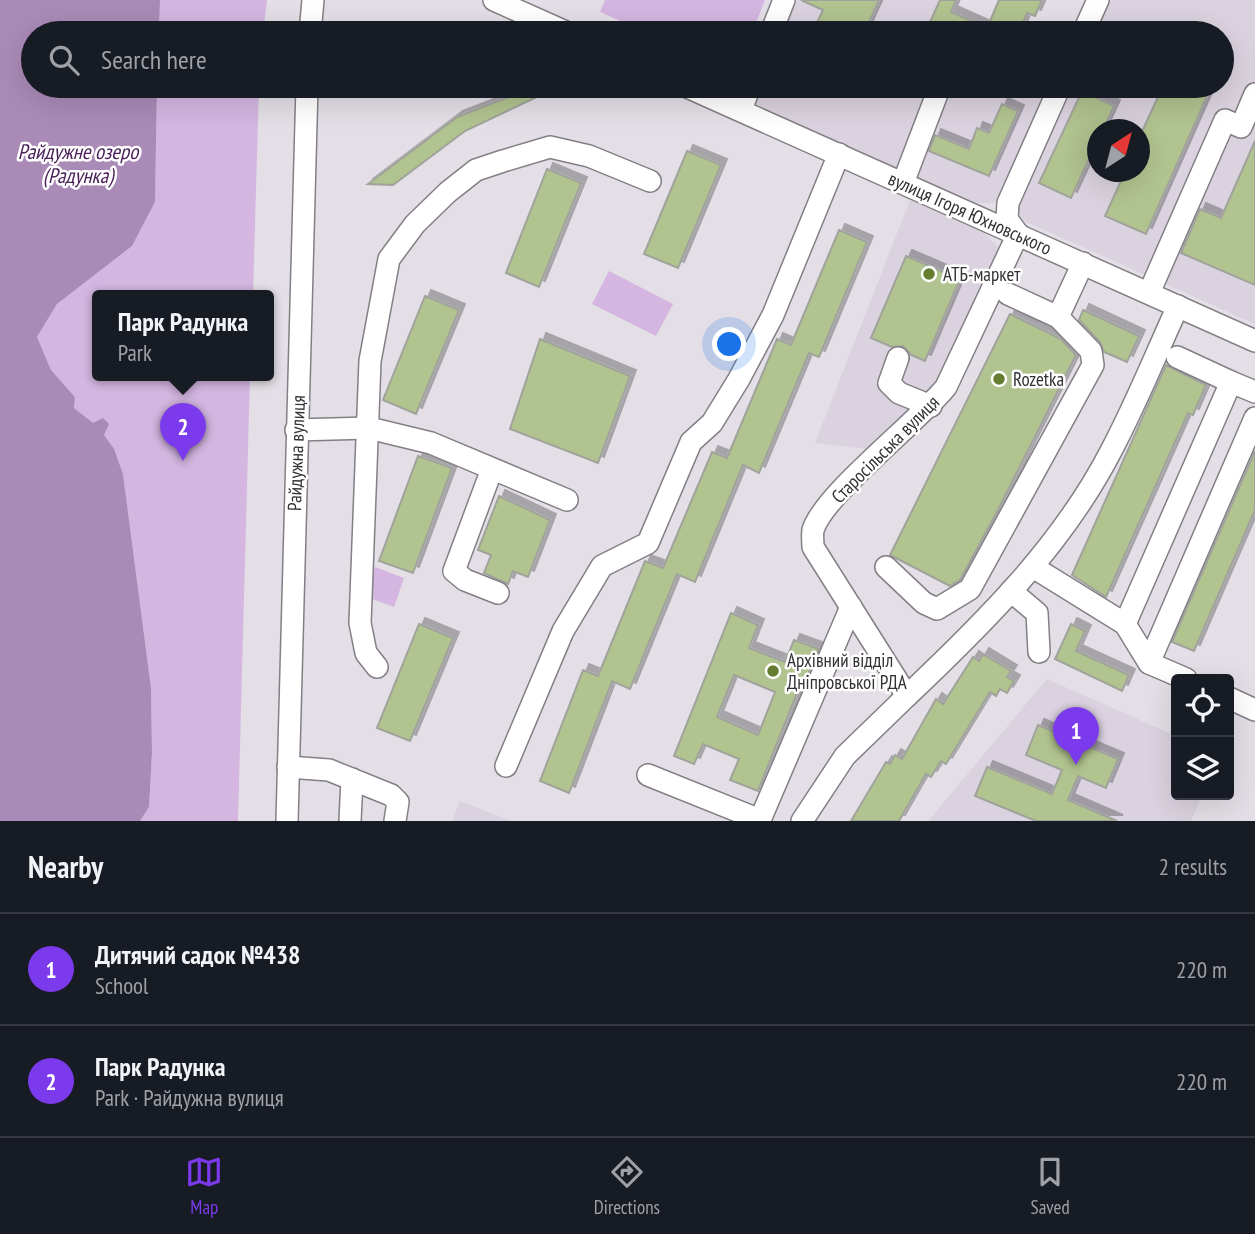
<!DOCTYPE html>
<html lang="en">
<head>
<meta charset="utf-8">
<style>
  body { margin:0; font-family:"PT Sans Narrow",sans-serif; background:#242831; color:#f1f3f6 }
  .controls { position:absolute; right:21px; bottom:21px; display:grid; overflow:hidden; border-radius:7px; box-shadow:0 7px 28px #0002 }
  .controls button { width:63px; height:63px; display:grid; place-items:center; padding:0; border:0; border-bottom:2px solid #363941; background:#171b24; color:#f1f3f6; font:35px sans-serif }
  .compass { position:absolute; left:1087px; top:119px; width:63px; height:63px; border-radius:50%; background:#171b24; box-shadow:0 7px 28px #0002; rotate:36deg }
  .you { position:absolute; left:730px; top:345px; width:24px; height:24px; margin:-18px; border:5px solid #fff; border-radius:50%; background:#1a73e8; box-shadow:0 0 0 10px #1a73e833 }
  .badge { display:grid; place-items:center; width:46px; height:46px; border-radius:50%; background:#7c3aed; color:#fff; font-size:23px; font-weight:700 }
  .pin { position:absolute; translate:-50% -58px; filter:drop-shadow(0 2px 4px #0008) }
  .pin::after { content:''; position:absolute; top:37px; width:24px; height:21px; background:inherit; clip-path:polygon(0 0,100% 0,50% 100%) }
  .popup { position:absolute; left:92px; top:290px; width:182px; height:91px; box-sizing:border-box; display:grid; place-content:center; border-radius:7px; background:#171b24; filter:drop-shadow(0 2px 5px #0005); font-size:23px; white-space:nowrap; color:#9ea1a6 }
  .popup b { font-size:26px; color:#f1f3f6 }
  .popup::after { content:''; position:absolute; left:50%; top:100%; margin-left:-14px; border:14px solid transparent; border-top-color:#171b24 }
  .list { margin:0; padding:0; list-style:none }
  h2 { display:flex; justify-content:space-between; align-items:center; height:91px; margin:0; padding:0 28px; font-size:30px }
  h2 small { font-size:23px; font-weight:400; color:#9ea1a6 }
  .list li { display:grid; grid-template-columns:46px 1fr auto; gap:21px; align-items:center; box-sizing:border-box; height:112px; padding:0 28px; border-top:2px solid #363941 }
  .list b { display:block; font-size:26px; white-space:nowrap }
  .list p { margin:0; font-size:23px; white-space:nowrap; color:#9ea1a6 }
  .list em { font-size:23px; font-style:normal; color:#9ea1a6 }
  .icon { flex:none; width:38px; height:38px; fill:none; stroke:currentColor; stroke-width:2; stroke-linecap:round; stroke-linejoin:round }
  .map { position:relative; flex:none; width:1255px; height:821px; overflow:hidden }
  .search { position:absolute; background:#171b24; box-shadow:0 7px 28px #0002; left:21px; right:21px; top:21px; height:77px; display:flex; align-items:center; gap:18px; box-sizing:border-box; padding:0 24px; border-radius:38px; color:#9ea1a6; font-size:26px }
  .sheet { height:315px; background:#171b24 }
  nav { display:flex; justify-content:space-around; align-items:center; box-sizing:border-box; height:98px; border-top:2px solid #363941; background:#171b24; font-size:19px; color:#9ea1a6 }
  nav a { display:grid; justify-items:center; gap:4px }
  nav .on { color:#7c3aed }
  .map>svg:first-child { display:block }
  .built { fill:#dad2de; fill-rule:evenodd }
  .green { fill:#d4b6e1 }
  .water { fill:#aa8ab7 }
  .building { fill:#b1c38f; stroke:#a0a39c; stroke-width:2; fill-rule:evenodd; filter:url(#shadow) }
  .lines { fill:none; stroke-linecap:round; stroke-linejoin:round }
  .minor-casing { stroke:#837f85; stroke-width:24 }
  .minor { stroke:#fff; stroke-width:21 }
  .poi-dot { fill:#667c2e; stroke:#fff; stroke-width:2.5 }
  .labels { text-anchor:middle; stroke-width:5; stroke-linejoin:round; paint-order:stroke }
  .street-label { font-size:19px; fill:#333134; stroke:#fff }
  .poi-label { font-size:19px; fill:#333134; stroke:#fff; text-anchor:start }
  .water-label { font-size:21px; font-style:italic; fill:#4b225a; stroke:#fff }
</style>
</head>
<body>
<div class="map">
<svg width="1255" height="821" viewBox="0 0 1255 821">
  <defs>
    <filter id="shadow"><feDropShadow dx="6" dy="-6" stdDeviation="0" flood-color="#0004"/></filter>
  </defs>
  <rect width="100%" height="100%" fill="#e4dfe6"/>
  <g class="built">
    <path d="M797 0H942L948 33H783Z"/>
    <path d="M1107 0H1255V324L1022 220 1018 212 1019 196 1068 86H1222V33H1092ZM1098 130H1140V172H1098Z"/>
    <path d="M760 86H1050L1002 197 994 203H974L752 103Z"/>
    <path d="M910 200 985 234 998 247 994 260 946 374 916 407 867 449 815 443Z"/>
    <path d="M1047 679 1176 736V795H1202L1191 821H928Z"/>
    <path d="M460 801 511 821H452Z"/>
  </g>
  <g class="green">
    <path d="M160 0H267L263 33H159Z"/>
    <path d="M605 0H765L752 33H647L600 12Z"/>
    <path d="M157 86H259L253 295H97V375H250L238 821H140L149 807 152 753 151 688 123 474C113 444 98 427 74 408L75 397 51 370 37 337 57 304 132 246 155 202Z"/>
    <path d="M609 271 673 304 656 336 592 304Z"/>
    <path d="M375 567 404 578 394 607 364 596Z"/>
  </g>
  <path class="water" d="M0 0H160L159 33H33V86H157L155 202 132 246 57 304 37 337 51 370 75 397 74 408 93 423 103 418 109 424 104 435 114 449 123 474 151 688 152 753 149 807 140 821H0Z"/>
  <g class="building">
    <path d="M801 0H879L864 33H812L823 10Z"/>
    <path d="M940 0H956L951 12 987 28 999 0H1042L1035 16 1027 13 1019 33H925Z"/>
    <path d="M520 86H535L539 96 465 131 393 185 368 184 457 117 516 94Z"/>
    <path d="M1163 86H1191L1208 94 1146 234 1105 216 1125 172H1139V138Z"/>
    <path d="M1082 91 1114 106 1103 130H1097V142L1071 198 1039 183Z"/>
    <path d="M1002 104 1018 111 989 176 929 151 935 135 969 149 977 128 989 133Z"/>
    <path d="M1255 141V285L1181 253 1200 209 1221 218Z"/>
    <path d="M687 151 721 165 678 268 644 254Z"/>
    <path d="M547 169 581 183 539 287 506 273Z"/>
    <path d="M839 230 867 242 819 357 809 353 759 473 743 465 695 582 677 574 630 689 612 681 569 793 540 781 583 670 598 676 645 561 663 568 712 452 727 458 777 339 791 345Z"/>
    <path d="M906 256 960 279 925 361 911 355 903 346 892 347 871 338Z"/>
    <path d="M425 296 459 310 416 414 383 400Z"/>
    <path d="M1083 310 1139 336 1127 362 1104 352 1100 342 1079 320Z"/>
    <path d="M1010 314 1061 339 1076 355 998 510 960 580 950 586 890 555Z"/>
    <path d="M540 339 630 376 598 463 510 429Z"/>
    <path d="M1166 365 1206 385 1193 415 1188 413 1106 597 1072 575Z"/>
    <path d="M1255 451V510L1194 651 1172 642Z"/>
    <path d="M418 456 452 468 413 573 379 561Z"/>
    <path d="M499 496 550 520 528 577 513 571 508 584 484 573 491 555 478 550Z"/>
    <path d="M731 613 758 625 749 648 785 662 794 640 819 649 804 684 801 683 758 791 730 780 739 759 703 744 694 764 674 756ZM734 675 775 692 758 735 717 717Z"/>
    <path d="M419 624 453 638 410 741 377 728Z"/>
    <path d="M1071 624 1085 631 1076 651 1129 675 1122 691 1055 659Z"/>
    <path d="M983 654 1011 671 1007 677 1014 681 1007 693 1000 689 996 696 990 692 946 764 941 761 931 777 926 774 899 821H851L886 762 890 764 895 755 902 759 936 699 943 704 973 657 979 661Z"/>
    <path d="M1038 725 1118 759 1106 788 1078 776 1068 800 1117 821H1036L975 796 987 767 1052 794 1062 770 1026 755Z"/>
  </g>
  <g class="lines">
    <defs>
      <g id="minor">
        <path d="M494 0 568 33"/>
        <path d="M310 33 313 0"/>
        <path d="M771 33 784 0"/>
        <path d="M1083 33 1098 0"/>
        <path d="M685 86 1255 341"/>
        <path d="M741 110 750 86"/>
        <path d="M903 183 940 86"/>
        <path d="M1018 234 1007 219 1008 203 1060 86"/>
        <path d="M1149 293 1225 120 1241 127 1255 94"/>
        <path d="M1008 294 1058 317 1083 263"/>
        <path d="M1177 357 1231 382"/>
        <path d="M898 358 889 383 899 393 931 406"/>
        <path d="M296 430 369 428 431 443 567 500"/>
        <path d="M492 469 454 571 465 580 498 593"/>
        <path d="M886 567 924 603 937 609 970 589 1093 365 1091 351 1058 317"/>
        <path d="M1033 567 1125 624 1149 663 1186 679"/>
        <path d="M1011 591 1037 613 1039 652"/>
        <path d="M1125 624 1231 382 1255 392"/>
        <path d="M1149 663 1255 418"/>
        <path d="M377 667 366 653 360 623 370 361 389 259 415 224 448 192 476 170 503 161 550 147 589 156 650 181"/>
        <path d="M907 696C984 623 1062 546 1111 451 1136 404 1156 354 1178 306"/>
        <path d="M1229 698 1255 710"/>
        <path d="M506 766 563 631 602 566 648 543 691 442 712 423 739 379 773 315 839 154"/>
        <path d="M288 767 329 770 391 795 398 802 395 821"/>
        <path d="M648 775 760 820 851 607"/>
        <path d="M287 821 307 86"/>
        <path d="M350 821 352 779"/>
        <path d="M802 821 845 756 907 696 813 547C813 542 812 535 813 530 824 494 917 423 946 387L1018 234"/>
      </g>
    </defs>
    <use href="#minor" class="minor-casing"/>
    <use href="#minor" class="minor"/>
  </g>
  <g class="poi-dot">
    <circle cx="929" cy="274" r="7"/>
    <circle cx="999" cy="379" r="7"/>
    <circle cx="773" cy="671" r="7"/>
  </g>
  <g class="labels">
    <g class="street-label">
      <text transform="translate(970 213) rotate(24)" y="7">вулиця Ігоря Юхновського</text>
      <text transform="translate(885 449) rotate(-45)" y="7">Старосільська вулиця</text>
      <text transform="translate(296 453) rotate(-88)" y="7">Райдужна вулиця</text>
    </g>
    <g class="poi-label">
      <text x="943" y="281">АТБ-маркет</text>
      <text x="1013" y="386">Rozetka</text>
      <text x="787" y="667">Архівний відділ<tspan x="787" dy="22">Дніпровської РДА</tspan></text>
    </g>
    <g class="water-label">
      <text x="78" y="159">Райдужне озеро<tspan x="78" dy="24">(Радунка)</tspan></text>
    </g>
  </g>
</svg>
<div class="controls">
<button><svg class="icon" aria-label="locate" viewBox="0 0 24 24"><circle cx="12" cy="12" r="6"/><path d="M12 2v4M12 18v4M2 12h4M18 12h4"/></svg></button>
<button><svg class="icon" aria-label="layers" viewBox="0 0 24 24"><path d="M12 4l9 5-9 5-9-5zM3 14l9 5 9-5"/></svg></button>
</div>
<svg class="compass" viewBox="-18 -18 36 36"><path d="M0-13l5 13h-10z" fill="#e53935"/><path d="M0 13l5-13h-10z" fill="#9ea1a6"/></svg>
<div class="you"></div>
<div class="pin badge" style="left:1076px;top:765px">1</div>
<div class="pin badge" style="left:183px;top:461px">2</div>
<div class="popup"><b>Парк Радунка</b>Park</div>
<div class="search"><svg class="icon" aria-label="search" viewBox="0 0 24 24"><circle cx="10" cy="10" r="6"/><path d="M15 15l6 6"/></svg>Search here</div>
</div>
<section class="sheet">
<h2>Nearby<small>2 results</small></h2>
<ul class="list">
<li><span class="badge">1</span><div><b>Дитячий садок №438</b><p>School</p></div><em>220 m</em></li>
<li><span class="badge">2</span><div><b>Парк Радунка</b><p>Park · Райдужна вулиця</p></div><em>220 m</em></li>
</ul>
</section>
<nav>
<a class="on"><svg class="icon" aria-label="map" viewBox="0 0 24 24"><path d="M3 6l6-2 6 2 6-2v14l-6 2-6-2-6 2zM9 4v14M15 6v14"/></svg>Map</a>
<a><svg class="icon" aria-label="directions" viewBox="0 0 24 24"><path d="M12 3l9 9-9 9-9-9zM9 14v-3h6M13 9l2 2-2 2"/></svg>Directions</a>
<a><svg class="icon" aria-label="saved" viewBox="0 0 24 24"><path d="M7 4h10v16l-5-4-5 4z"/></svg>Saved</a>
</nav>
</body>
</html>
